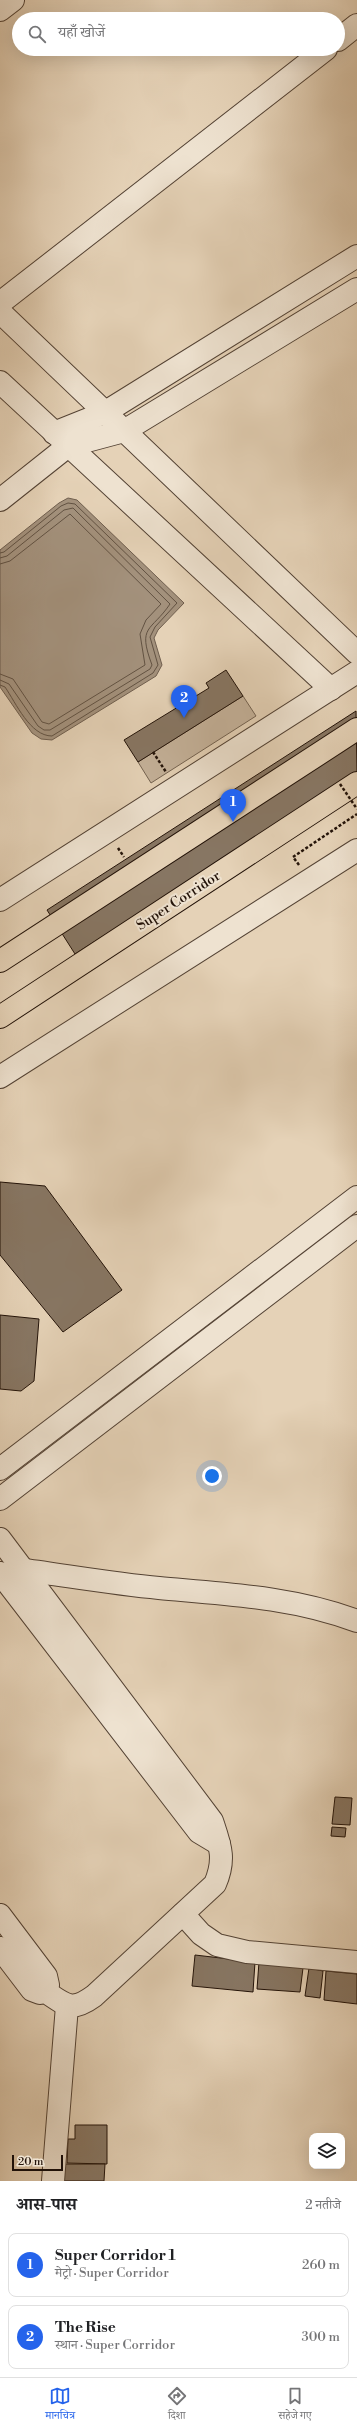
<!DOCTYPE html>
<html lang="hi">
<head>
<meta charset="utf-8">
<style>
  body { margin:0; font-family:"Libre Bodoni","Noto Serif Devanagari",serif; background:#f6f6f6; color:#202124 }
  .controls { position:absolute; right:12px; bottom:12px; display:grid; overflow:hidden; border-radius:8px; box-shadow:0 4px 16px #0002 }
  .controls button { width:36px; height:36px; display:grid; place-items:center; padding:0; border:0; border-bottom:1px solid #e0e0e0; background:#fff; color:#202124; font:20px sans-serif }
  .scale { position:absolute; left:12px; bottom:10px; width:51px; box-sizing:border-box; padding-left:4px; border:2px solid #221208; border-top:0; font-size:11px; line-height:14px; white-space:nowrap; color:#221208; -webkit-text-stroke:3px #eee2d0; paint-order:stroke }
  .you { position:absolute; left:212px; top:1476px; width:14px; height:14px; margin:-10px; border:3px solid #fff; border-radius:50%; background:#1a73e8; box-shadow:0 0 0 6px #1a73e833 }
  .badge { display:grid; place-items:center; width:26px; height:26px; border-radius:50%; background:#2563eb; color:#fff; font-size:13px; font-weight:700 }
  .pin { position:absolute; translate:-50% -33px; filter:drop-shadow(0 1px 2px #0008) }
  .pin::after { content:''; position:absolute; top:21px; width:14px; height:12px; background:inherit; clip-path:polygon(0 0,100% 0,50% 100%) }
  .list { margin:0; padding:0; list-style:none }
  h2 { display:flex; justify-content:space-between; align-items:center; height:52px; margin:0; padding:0 16px; font-size:17px }
  h2 small { font-size:13px; font-weight:400; color:#757577 }
  .list li { display:grid; grid-template-columns:26px 1fr auto; gap:12px; align-items:center; box-sizing:border-box; height:64px; margin:0 8px 8px; padding:0 8px; border:1px solid #e0e0e0; border-radius:8px }
  .list b { display:block; font-size:15px; white-space:nowrap }
  .list p { margin:0; font-size:13px; white-space:nowrap; color:#757577 }
  .list em { font-size:13px; font-style:normal; color:#757577 }
  .icon { flex:none; width:22px; height:22px; fill:none; stroke:currentColor; stroke-width:2; stroke-linecap:round; stroke-linejoin:round }
  .map { position:relative; flex:none; width:357px; height:2181px; overflow:hidden }
  .search { position:absolute; background:#fff; box-shadow:0 4px 16px #0002; left:12px; right:12px; top:12px; height:44px; display:flex; align-items:center; gap:10px; box-sizing:border-box; padding:0 14px; border-radius:22px; color:#757577; font-size:15px }
  .sheet { height:196px; background:#fff }
  nav { display:flex; justify-content:space-around; align-items:center; box-sizing:border-box; height:56px; border-top:1px solid #e0e0e0; background:#fff; font-size:11px; color:#757577 }
  nav a { display:grid; justify-items:center; gap:2px }
  nav .on { color:#2563eb }
  .map>svg:first-child { display:block }
  .green { fill:#c4b199; stroke:#736250 }
  .water { fill:#a3917c; stroke:#6f5e4e }
  .lines { fill:none; stroke-linecap:round; stroke-linejoin:round }
  .shore { stroke:#625242; stroke-width:1 }
  .building { fill:#877663; stroke:#221208 }
  .minor-casing { stroke:#534234; stroke-width:24 }
  .major-casing { stroke:#221208; stroke-width:24 }
  .path { stroke:#221208; stroke-width:2.5; stroke-dasharray:3 2; stroke-linecap:butt }
  .minor { stroke:#eee2d0; stroke-width:22 }
  .major { stroke:#e5d2b7; stroke-width:22 }
  .path-bridge { stroke:#221208; stroke-width:2.5; stroke-dasharray:3 2; stroke-linecap:butt }
  .labels { text-anchor:middle; stroke-width:4; stroke-linejoin:round; paint-order:stroke }
  .street-label { font-size:14px; fill:#221208; stroke:#eee2d0 }
</style>
</head>
<body>
<div class="map">
<svg width="357" height="2181" viewBox="0 0 357 2181">
  <rect width="100%" height="100%" fill="#e5d2b7"/>
  <filter id="stains"><feTurbulence type="fractalNoise" baseFrequency=".005" numOctaves="4"/><feColorMatrix values="0 0 0 0 .2 0 0 0 0 .09 0 0 0 0 .02 0 0 0 .5 -.17"/></filter>
  <radialGradient id="worn" r=".72"><stop offset=".6" stop-color="#630" stop-opacity="0"/><stop offset="1" stop-color="#630" stop-opacity=".3"/></radialGradient>
  <path class="green" d="M243 696 256 716 151 783 138 762Z"/>
  <path class="water" d="M68 498 77 500 184 603 158 630 154 638 162 665 156 676 52 740 41 739 32 733 0 687V550L59 503Z"/>
  <g class="lines">
    <g class="shore">
      <path d="M0 553 4 552 61 506 68 503 75 504 177 603 155 627 150 637 158 665 153 673 52 736C30 736 16 703 5 687L0 685"/>
      <path d="M0 558 7 556 64 510 73 508 170 604C151 632 137 625 152 665L150 669 50 730H44L38 726 9 684 0 680"/>
      <path d="M0 564 10 561 70 514 161 604 146 620 140 634 145 665 49 724 42 722 13 679 0 674"/>
    </g>
  </g>
  <g class="building">
    <path d="M226 670 243 696 138 762 124 740 209 688 206 683Z"/>
    <path d="M356 711 357 774 75 954 47 910Z"/>
    <path d="M0 1182 45 1186 122 1290 63 1332 0 1255Z"/>
    <path d="M0 1315 39 1319 34 1381 21 1391 0 1389Z"/>
    <path d="M335 1797 352 1798 350 1825 332 1824Z"/>
    <path d="M332 1827 346 1828 345 1837 331 1836Z"/>
    <path d="M195 1955 255 1962 253 1992 192 1986Z"/>
    <path d="M259 1962 303 1968 300 1992 257 1989Z"/>
    <path d="M309 1968 323 1971 320 1998 305 1996Z"/>
    <path d="M326 1971 357 1974V2004L324 2000Z"/>
    <path d="M75 2125H107V2164L67 2163 68 2139H75Z"/>
    <path d="M64 2164H105L104 2181H64Z"/>
  </g>
  <g class="lines">
    <defs>
      <g id="minor">
        <path d="M0 10 13 0"/>
        <path d="M338 40 357 25"/>
        <path d="M0 303 326 49"/>
        <path d="M0 312 357 653"/>
        <path d="M0 382 331 689"/>
        <path d="M54 433 104 413 357 256"/>
        <path d="M0 500 68 446 124 431 357 289"/>
        <path d="M0 900 357 672"/>
        <path d="M0 1077 357 850"/>
        <path d="M0 1469 357 1197"/>
        <path d="M0 1499 357 1226"/>
        <path d="M0 1539 212 1821C220 1845 226 1859 215 1884L94 1996C72 2012 67 2006 46 1992L40 1993 32 1990 0 1948"/>
        <path d="M24 1570C69 1576 114 1584 159 1588 226 1594 294 1597 357 1621"/>
        <path d="M0 1573 199 1832 219 1844"/>
        <path d="M183 1914 201 1934 217 1945 247 1952 357 1962"/>
        <path d="M0 1915 46 1976 48 1985 46 1992"/>
        <path d="M53 2181 67 2006"/>
      </g>
      <g id="major">
        <path d="M0 961 357 729"/>
        <path d="M0 1017 357 783"/>
      </g>
    </defs>
    <use href="#minor" class="minor-casing"/>
    <use href="#major" class="major-casing"/>
    <g class="path">
      <path d="M153 752 166 772"/>
      <path d="M118 848 124 857"/>
      <path d="M299 865 293 857 357 814"/>
    </g>
    <use href="#minor" class="minor"/>
    <use href="#major" class="major"/>
    <path class="path-bridge" d="M340 784 357 809"/>
  </g>
  <g class="labels">
    <g class="street-label">
      <text transform="translate(178 900) rotate(-33)" y="5">Super Corridor</text>
    </g>
  </g>
  <rect width="100%" height="100%" filter="url(#stains)"/>
  <rect width="100%" height="100%" fill="url(#worn)"/>
</svg>
<div class="controls">
<button><svg class="icon" aria-label="layers" viewBox="0 0 24 24"><path d="M12 4l9 5-9 5-9-5zM3 14l9 5 9-5"/></svg></button>
</div>
<div class="scale">20 m</div>
<div class="you"></div>
<div class="pin badge" style="left:233px;top:822px">1</div>
<div class="pin badge" style="left:184px;top:718px">2</div>
<div class="search"><svg class="icon" aria-label="search" viewBox="0 0 24 24"><circle cx="10" cy="10" r="6"/><path d="M15 15l6 6"/></svg>यहाँ खोजें</div>
</div>
<section class="sheet">
<h2>आस-पास<small>2 नतीजे</small></h2>
<ul class="list">
<li><span class="badge">1</span><div><b>Super Corridor 1</b><p>मेट्रो · Super Corridor</p></div><em>260 m</em></li>
<li><span class="badge">2</span><div><b>The Rise</b><p>स्थान · Super Corridor</p></div><em>300 m</em></li>
</ul>
</section>
<nav>
<a class="on"><svg class="icon" aria-label="map" viewBox="0 0 24 24"><path d="M3 6l6-2 6 2 6-2v14l-6 2-6-2-6 2zM9 4v14M15 6v14"/></svg>मानचित्र</a>
<a><svg class="icon" aria-label="directions" viewBox="0 0 24 24"><path d="M12 3l9 9-9 9-9-9zM9 14v-3h6M13 9l2 2-2 2"/></svg>दिशा</a>
<a><svg class="icon" aria-label="saved" viewBox="0 0 24 24"><path d="M7 4h10v16l-5-4-5 4z"/></svg>सहेजे गए</a>
</nav>
</body>
</html>
